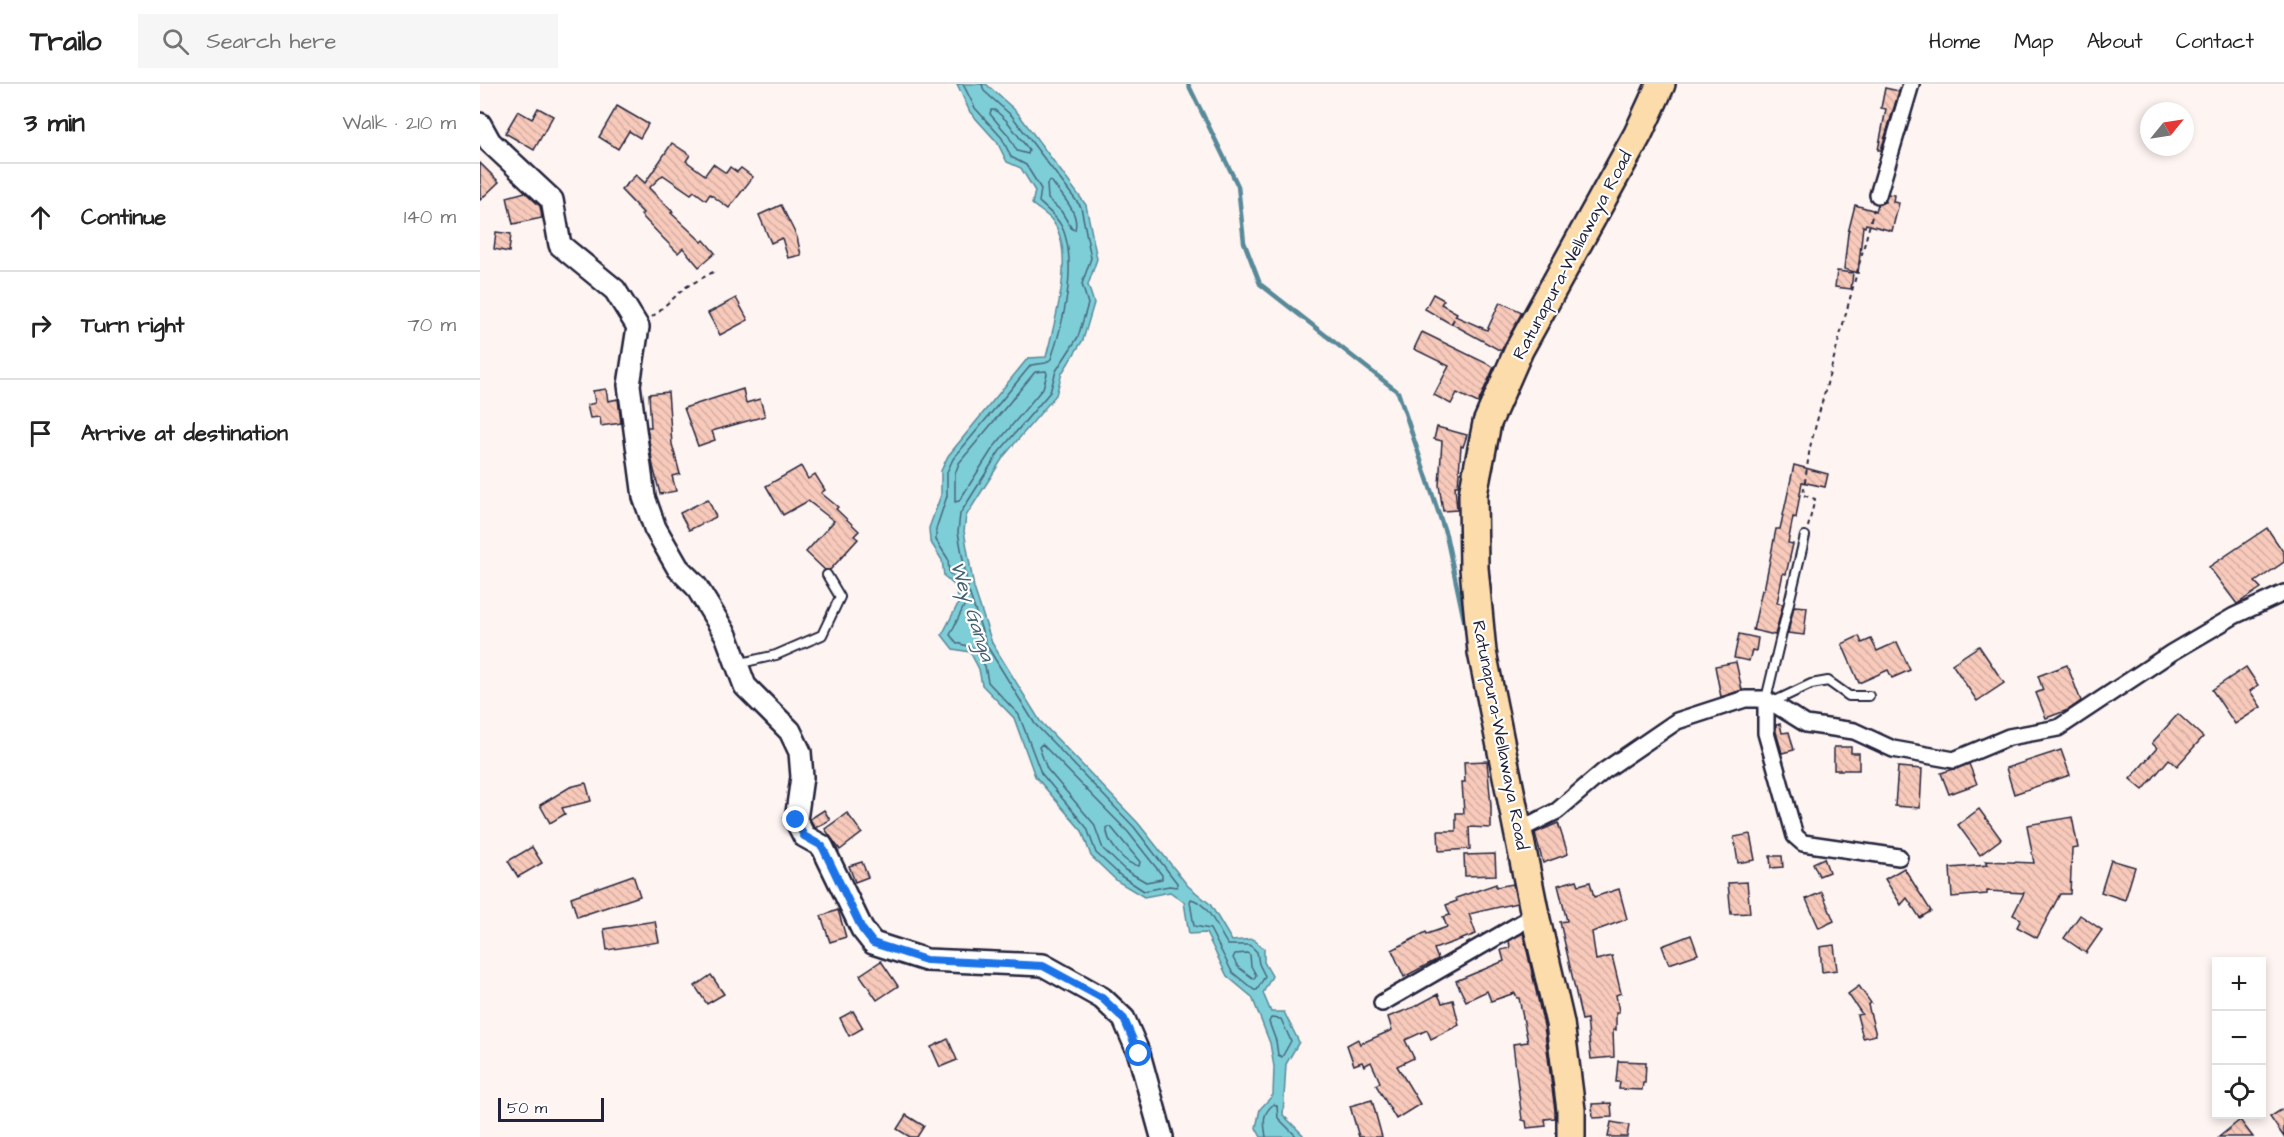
<!DOCTYPE html>
<html lang="en">
<head>
<meta charset="utf-8">
<style>
  body { margin:0; font-family:"Architects Daughter",sans-serif; background:#f6f6f6; color:#222 }
  .controls { position:absolute; right:18px; bottom:18px; display:grid; overflow:hidden; border-radius:0px; box-shadow:0 3px 9px #0003 }
  .controls button { width:54px; height:54px; display:grid; place-items:center; padding:0; border:0; border-bottom:2px solid #e0e0e0; background:#fff; color:#222; font:30px sans-serif }
  .compass { position:absolute; left:1660px; top:18px; width:54px; height:54px; border-radius:50%; background:#fff; box-shadow:0 3px 9px #0003; rotate:60deg }
  .scale { position:absolute; left:18px; bottom:15px; width:106px; box-sizing:border-box; padding-left:6px; border:3px solid #22223b; border-top:0; font-size:16px; line-height:21px; white-space:nowrap; color:#22223b; -webkit-text-stroke:4px #fff; paint-order:stroke }
  .stop { position:absolute; width:18px; height:18px; margin:-14px; border:4px solid #1a73e8; border-radius:50%; background:#fff }
  .stop.end { background:#1a73e8; border-color:#fff; box-shadow:0 2px 6px #0008 }
  .list { margin:0; padding:0; list-style:none }
  h2 { display:flex; justify-content:space-between; align-items:center; height:78px; margin:0; padding:0 24px; font-size:26px }
  h2 small { font-size:20px; font-weight:400; color:#767676 }
  .list li { display:grid; grid-template-columns:39px 1fr auto; gap:18px; align-items:center; box-sizing:border-box; height:108px; padding:0 24px; border-top:2px solid #e0e0e0 }
  .list b { display:block; font-size:22px; white-space:nowrap }
  .list em { font-size:20px; font-style:normal; color:#767676 }
  .icon { flex:none; width:33px; height:33px; fill:none; stroke:currentColor; stroke-width:2; stroke-linecap:round; stroke-linejoin:round }
  .map { position:relative; flex:none; width:1804px; height:1053px; overflow:hidden }
  header { display:flex; align-items:center; gap:36px; box-sizing:border-box; height:84px; padding:0 30px; background:#fff; border-bottom:2px solid #e0e0e0 }
  header strong { font-size:28px }
  nav { display:flex; gap:33px; margin-inline-start:auto; font-size:21px }
  .search { width:420px; height:54px; background:#f6f6f6; display:flex; align-items:center; gap:15px; box-sizing:border-box; padding:0 21px; border-radius:0px; color:#767676; font-size:22px }
  main { display:flex }
  aside { flex:1; background:#fff }
  .map>svg:first-child { display:block }
  .water { fill:#7eced8; stroke:#598999; stroke-width:1.5 }
  .lines { fill:none; stroke-linecap:round; stroke-linejoin:round }
  .shore { stroke:#47677a; stroke-width:1.5 }
  .stream { stroke:#598999; stroke-width:4.5 }
  .building { fill:url(#building-back-hatch); stroke:#22223b; stroke-width:1.5 }
  .lane-casing { stroke:#22223b; stroke-width:12 }
  .street-casing { stroke:#22223b; stroke-width:20 }
  .secondary-casing { stroke:#22223b; stroke-width:26 }
  .highway-casing { stroke:#22223b; stroke-width:32 }
  .path { stroke:#22223b; stroke-width:2; stroke-dasharray:4.5 4.5; stroke-linecap:butt }
  .lane { stroke:#fff; stroke-width:8 }
  .street { stroke:#fff; stroke-width:15 }
  .secondary { stroke:#fff; stroke-width:21 }
  .highway { stroke:#fddcac; stroke-width:27 }
  .route { stroke:#1a73e8; stroke-width:8 }
  .labels { text-anchor:middle; stroke-width:4.5; stroke-linejoin:round; paint-order:stroke }
  .street-label { font-size:18px; fill:#22223b; stroke:#fff }
  .water-label { font-size:20px; font-style:italic; fill:#425e72; stroke:#fff }
</style>
</head>
<body>
<header>
<strong>Trailo</strong>
<div class="search"><svg class="icon" aria-label="search" viewBox="0 0 24 24"><circle cx="10" cy="10" r="6"/><path d="M15 15l6 6"/></svg>Search here</div>
<nav><a>Home</a><a>Map</a><a>About</a><a>Contact</a></nav>
</header>
<main>
<aside>
<h2>3 min<small>Walk · 210 m</small></h2>
<ul class="list">
<li><svg class="icon" aria-label="ahead" viewBox="0 0 24 24"><path d="M12 20V5M6 11l6-6 6 6"/></svg><div><b>Continue</b></div><em>140 m</em></li>
<li><svg class="icon" aria-label="right" viewBox="0 0 24 24"><path d="M7 20v-9h11M14 6l5 5-5 5"/></svg><div><b>Turn right</b></div><em>70 m</em></li>
<li><svg class="icon" aria-label="arrive" viewBox="0 0 24 24"><path d="M6 21V4h12l-3 4 3 4H6"/></svg><div><b>Arrive at destination</b></div></li>
</ul>
</aside>
<div class="map">
<svg width="1804" height="1053" viewBox="0 0 1804 1053">
  <defs>
    <pattern id="building-back-hatch" width="6" height="6" patternUnits="userSpaceOnUse" patternTransform="scale(1.5)"><rect width="6" height="6" fill="#f8cabb"/><path d="M-1 5l2 2M0 0l6 6M5-1l2 2" fill="none" stroke="#d4ada2"/></pattern>
  </defs>
  <rect width="100%" height="100%" fill="#fef4f1"/>
  <filter id="ink" filterUnits="userSpaceOnUse"><feTurbulence type="fractalNoise" baseFrequency=".0167" numOctaves="2"/><feDisplacementMap in="SourceGraphic" scale="12" xChannelSelector="R" yChannelSelector="G"/><feConvolveMatrix kernelMatrix="1 2 1 2 8 2 1 2 1" color-interpolation-filters="sRGB"/></filter>
  <g filter="url(#ink)">
    <path class="water" d="M477 0H506L537 28 606 121 617 175 608 201 614 219 603 256 582 289 576 311 524 372 486 432 484 447 494 504 512 559 560 637 658 739 708 802 730 820 752 857 773 855 784 865V878L792 892 783 909 791 928H804L819 958 806 980 803 1031 823 1051 822 1053H781L776 1044 780 1025 793 1011 794 983 790 959 772 913 747 892 726 849 709 850 704 818 690 808 664 813 637 797 611 772 602 747 555 692 534 634 502 601 499 585 490 568 473 565 462 551 479 518 475 502 464 492 462 476 450 457 449 444 461 411V387L468 372 548 274 566 273C575 237 597 166 571 135 566 130 558 125 552 120L555 107 541 84 527 78 517 58 490 28Z"/>
    <g class="lines">
      <g class="shore">
        <path d="M483 0 495 24 522 54 531 73 546 81 561 105 559 118C570 128 581 136 585 151 596 188 583 240 571 275L566 279 551 281 473 375 467 388V412L456 445V456L468 475 469 489 479 497 485 506 488 503 478 448 480 430 519 368 570 308 576 287 598 253 608 220 602 200 611 174 601 123 532 32 504 7 502 0"/>
        <path d="M511 26H515L527 37 549 66 548 70 537 67 528 51 510 30Z"/>
        <path d="M569 97 572 98C582 112 600 129 595 146L592 145 581 127 568 115 567 100Z"/>
        <path d="M566 287 567 290 563 304 513 364 479 417 475 418V390L479 379 555 288Z"/>
        <path d="M485 507 489 508 507 562 555 640 654 743 697 799V803L689 802 664 807 641 792 616 769 607 744 561 689 539 631 508 598 505 582 494 564 477 559 470 551 485 520Z"/>
        <path d="M562 660 648 748 682 791V795L666 798 645 786 623 765 614 740 567 685 559 663Z"/>
        <path d="M627 743H631L660 778 659 782C645 781 625 757 627 743Z"/>
        <path d="M711 815C729 819 738 847 748 861H770L777 868 779 880 785 892 777 906H774L752 888 730 845 714 842 710 818Z"/>
        <path d="M767 869 770 871 771 882 776 891 774 895 758 883 753 874 755 870Z"/>
        <path d="M791 934 801 935 811 957 802 973 798 971 796 957 789 938Z"/>
        <path d="M786 1053C784 1039 781 1030 794 1020L797 1022 798 1034 817 1053"/>
      </g>
      <path class="stream" d="M708 0 758 102 764 158 780 200 918 308 966 451 987 550"/>
    </g>
    <g class="building">
      <path d="M1405 4 1419 7 1401 66H1398L1406 25 1401 24Z"/>
      <path d="M137 22 168 40 160 54 149 47 138 65 119 53Z"/>
      <path d="M58 24 73 32 54 66 25 49 38 27 52 35Z"/>
      <path d="M192 59 210 71 206 77 225 91 233 80 246 89 250 83 257 88 261 84 273 93 249 124 230 110 226 116 214 107 211 110 183 91 169 104 193 128 191 129 222 158 224 156 235 169 219 183 203 164 198 169 183 154 161 131 163 129 141 106 156 91 165 99Z"/>
      <path d="M0 79 19 98 0 116Z"/>
      <path d="M45 108 60 122 62 134 33 140 27 113Z"/>
      <path d="M1408 110 1414 111 1413 118 1419 119 1412 147 1386 140 1385 143 1383 142 1378 189 1364 185 1368 149 1375 121 1396 127 1398 120 1405 118Z"/>
      <path d="M301 121 317 153 321 171 308 174 302 154 291 159 279 131Z"/>
      <path d="M16 148 31 150 29 168 14 165Z"/>
      <path d="M1357 187 1373 189 1371 205 1355 203Z"/>
      <path d="M953 210 964 216 961 220 977 229 975 232 1007 246 1020 218 1042 228 1021 267 972 240 974 235 971 240 945 225Z"/>
      <path d="M256 214 268 236 240 251 228 229Z"/>
      <path d="M942 248 1014 283 998 319 977 309 971 320 954 311 969 282 934 265Z"/>
      <path d="M126 305 128 317 138 315 141 339 121 342 120 333 110 334 107 321 115 319 113 307Z"/>
      <path d="M263 305 266 319 280 315 285 332 232 347 235 356 218 362 204 324Z"/>
      <path d="M188 308 192 360 200 390 192 392 196 407 180 410 173 382 167 343H171L169 310Z"/>
      <path d="M957 343 987 351 983 363 981 362 978 402H975L977 426 963 427 959 401 962 357 954 355Z"/>
      <path d="M1314 381 1348 390 1345 403 1322 398 1316 434 1313 433 1308 459 1313 460 1306 490 1303 489 1297 519 1303 520 1295 551 1273 546 1282 506H1284L1296 445H1300Z"/>
      <path d="M321 382 328 395 335 390 345 406 341 409 358 423 356 425 379 447 374 452 378 455 350 486H345L326 468 354 437 328 417 303 431 286 402Z"/>
      <path d="M228 415 236 433 209 446 200 429Z"/>
      <path d="M1787 444 1804 469V478L1775 498 1781 504 1757 520 1729 483Z"/>
      <path d="M1314 522 1327 523 1324 551 1308 549Z"/>
      <path d="M1259 550 1278 554 1276 567 1272 566 1269 577 1254 574Z"/>
      <path d="M1379 552 1382 559 1391 555 1397 567 1417 558 1430 586 1412 594 1408 586 1379 599 1362 560Z"/>
      <path d="M1499 562 1524 599 1497 617 1472 580Z"/>
      <path d="M1256 578 1262 606 1241 613 1235 582Z"/>
      <path d="M1587 581 1601 617 1588 626 1566 634 1556 609 1563 606 1558 592Z"/>
      <path d="M1766 583 1778 601 1770 607 1781 623 1755 640 1732 606Z"/>
      <path d="M1698 630 1723 653 1697 682 1689 675 1663 706 1650 695 1677 664 1672 659Z"/>
      <path d="M1300 640 1302 649 1309 648 1314 666 1302 669 1296 648V641Z"/>
      <path d="M1354 663H1371V669H1379V686H1354Z"/>
      <path d="M1581 666 1590 691 1534 710 1526 684Z"/>
      <path d="M1007 677 1011 722V744L989 743 990 765 959 767 958 747H976V729H984L982 698H985L984 678Z"/>
      <path d="M1489 680 1497 700 1469 710 1461 689Z"/>
      <path d="M1418 683 1442 685 1440 724 1415 722Z"/>
      <path d="M106 699 111 717 82 724 85 730 70 739 60 721 90 703Z"/>
      <path d="M1499 725 1521 755 1500 771 1478 741Z"/>
      <path d="M344 726 350 736 335 744 330 735Z"/>
      <path d="M367 729 382 749 360 766 345 745Z"/>
      <path d="M1592 733 1598 764 1592 765 1590 810H1580L1557 854 1537 843 1541 835 1533 831 1544 809 1507 807V810L1472 813 1470 784 1508 781 1505 777 1554 779 1547 741Z"/>
      <path d="M1078 739 1088 770 1063 779 1055 749Z"/>
      <path d="M1270 750 1275 776 1258 779 1254 753Z"/>
      <path d="M52 763 62 779 38 793 28 777Z"/>
      <path d="M1015 770 1016 791 985 792 984 771Z"/>
      <path d="M1290 772H1302L1303 783 1291 784Z"/>
      <path d="M1344 774 1349 788 1339 792 1333 779Z"/>
      <path d="M1631 776 1655 783 1645 816 1621 808Z"/>
      <path d="M382 778 388 793 375 798 369 782Z"/>
      <path d="M1424 784 1451 827 1440 834 1427 814 1421 821 1405 795Z"/>
      <path d="M153 791 160 812 97 833 91 813Z"/>
      <path d="M1097 796 1099 801 1110 798 1114 813 1139 805 1147 835 1112 848 1116 876 1132 872 1141 909 1136 911 1139 928H1136V946H1133L1134 973 1111 975 1107 935 1102 936 1080 838 1087 837 1078 801Z"/>
      <path d="M1267 798 1270 829 1251 830 1248 799Z"/>
      <path d="M1016 800V803L1033 800 1037 819 989 830 996 850 954 865 958 875 924 893 912 866 946 848 947 850 967 843 963 833 970 831 966 821 977 817 976 814Z"/>
      <path d="M1342 808 1354 837 1339 844 1326 815Z"/>
      <path d="M358 826 366 853 350 858 341 832Z"/>
      <path d="M1600 831 1622 846 1606 869 1584 854Z"/>
      <path d="M175 837 179 858 127 866 124 845Z"/>
      <path d="M1043 849 1064 942 1075 1027V1034L1065 1035 1066 1042 1047 1044 1046 1037 1042 1036 1033 960 1048 958 1039 914H1037L1035 909 1011 917 1007 907 986 917 976 897 1024 877 1021 866 1030 864 1029 857Z"/>
      <path d="M1211 851 1218 870 1189 880 1182 862Z"/>
      <path d="M1354 861 1357 886 1342 888 1340 863Z"/>
      <path d="M401 877 418 902 397 916 380 891Z"/>
      <path d="M231 891 244 910 227 920 215 902Z"/>
      <path d="M1379 902 1391 919 1388 921 1396 951 1383 954 1377 931 1382 930 1368 910Z"/>
      <path d="M958 910 962 919 973 916 979 941 951 955 947 946 925 956 934 974 917 982 940 1020 916 1035 896 1001 900 998 891 978 884 982 882 978 874 981 867 961 878 955 880 960 912 946 908 933 934 923Z"/>
      <path d="M373 927 383 944 369 952 360 934Z"/>
      <path d="M468 955 477 976 460 983 451 963Z"/>
      <path d="M1138 977 1166 978 1165 999H1163L1162 1006 1139 1005 1140 998H1136Z"/>
      <path d="M892 1016 902 1053H879L870 1022Z"/>
      <path d="M1131 1019 1132 1033 1113 1034 1112 1020Z"/>
      <path d="M1804 1024V1053L1790 1033Z"/>
      <path d="M426 1031 444 1042 437 1053H430L417 1045Z"/>
      <path d="M1760 1036 1773 1053H1739Z"/>
      <path d="M1131 1038 1149 1041 1147 1053H1128Z"/>
    </g>
    <g class="lines">
      <defs>
        <g id="lane">
          <path d="M257 580 296 571 342 551 360 513 347 491"/>
          <path d="M1286 615 1325 452"/>
          <path d="M1293 618 1331 600 1348 597 1369 612H1389"/>
        </g>
        <g id="street">
          <path d="M1398 111 1431 0"/>
          <path d="M1286 615V649L1315 752 1323 759 1419 773"/>
          <path d="M1039 746 1077 727 1124 687 1197 637 1265 615H1286L1326 640 1374 647 1413 665 1474 676 1529 653 1578 644 1691 569 1754 532 1804 509"/>
          <path d="M902 919 1055 831"/>
        </g>
        <path id="secondary" d="M0 40 10 58 72 116 80 161 135 206 158 243 149 301 164 413 175 444 198 484 216 502 246 551 265 602 310 647 320 668 322 693 316 736 324 752 342 762 382 845 393 859 446 876 563 881 622 914 644 935 659 970 682 1053"/>
        <path id="highway" d="M1091 1053V1026L1080 939 1055 831 1002 568 994 484 993 410 1007 339 1039 266 1158 50 1181 0"/>
      </defs>
      <use href="#lane" class="lane-casing"/>
      <use href="#street" class="street-casing"/>
      <use href="#secondary" class="secondary-casing"/>
      <use href="#highway" class="highway-casing"/>
      <g class="path">
        <path d="M172 233 206 203 235 187"/>
        <path d="M1328 443 1335 415 1323 411 1330 363 1394 125"/>
      </g>
      <use href="#lane" class="lane"/>
      <use href="#street" class="street"/>
      <use href="#secondary" class="secondary"/>
      <use href="#highway" class="highway"/>
    </g>
  </g>
  <g class="lines" filter="url(#ink)">
    <path class="route" d="M316 736 324 752 342 762 382 845 393 859 446 876 563 882 622 914 644 935 659 970"/>
  </g>
  <g class="labels">
    <g class="street-label">
      <text transform="translate(1092 171) rotate(-62)" y="6">Ratunapura-Wellawaya Road</text>
      <text transform="translate(1021 651) rotate(79)" y="6">Ratunapura-Wellawaya Road</text>
    </g>
    <g class="water-label">
      <text transform="translate(493 527) rotate(72)" y="7">Wey Ganga</text>
    </g>
  </g>
</svg>
<div class="controls">
<button>+</button>
<button>−</button>
<button><svg class="icon" aria-label="locate" viewBox="0 0 24 24"><circle cx="12" cy="12" r="6"/><path d="M12 2v4M12 18v4M2 12h4M18 12h4"/></svg></button>
</div>
<svg class="compass" viewBox="-18 -18 36 36"><path d="M0-13l5 13h-10z" fill="#e53935"/><path d="M0 13l5-13h-10z" fill="#767676"/></svg>
<div class="scale">50 m</div>
<div class="stop" style="left:659px;top:970px"></div>
<div class="stop end" style="left:316px;top:736px"></div>
</div>
</main>
</body>
</html>
